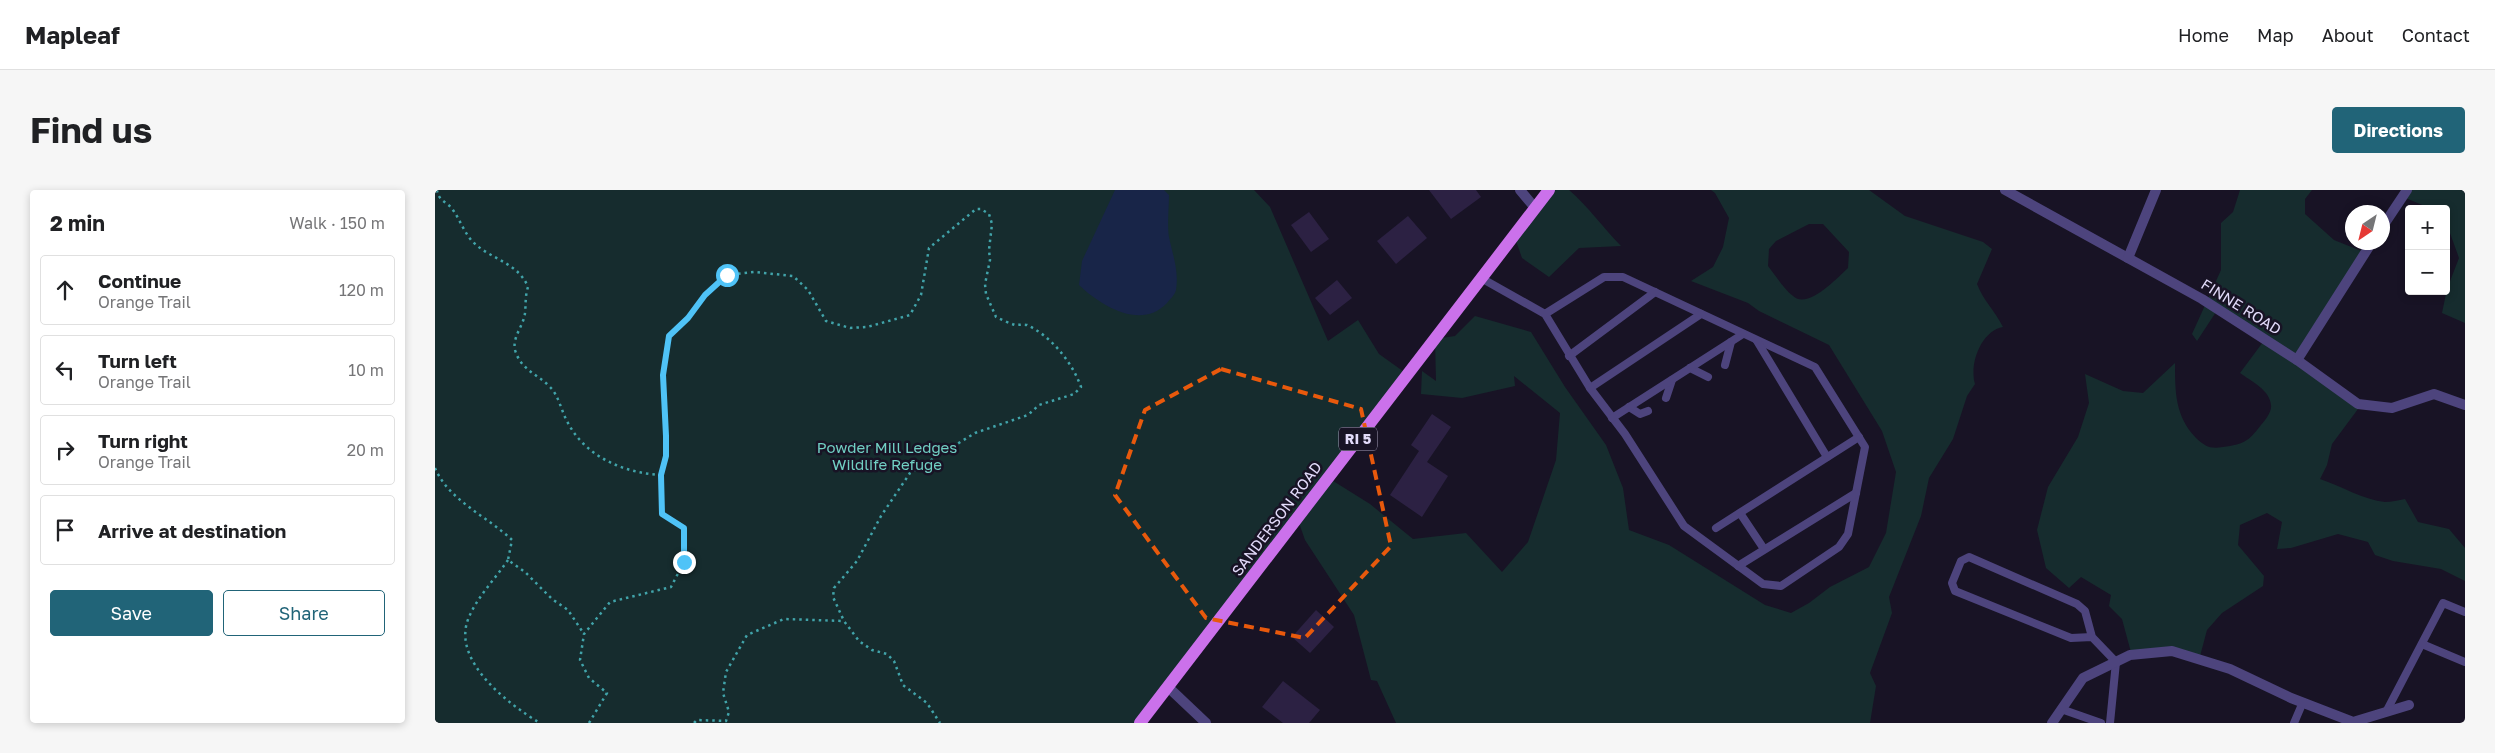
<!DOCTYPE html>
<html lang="en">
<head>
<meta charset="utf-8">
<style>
  body { margin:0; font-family:"Golos Text",sans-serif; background:#f6f6f6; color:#202124 }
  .controls { position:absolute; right:15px; top:15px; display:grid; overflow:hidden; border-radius:5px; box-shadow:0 2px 8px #0003 }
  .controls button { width:45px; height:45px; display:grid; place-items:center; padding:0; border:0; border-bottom:1px solid #e0e0e0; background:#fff; color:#202124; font:25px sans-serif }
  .compass { position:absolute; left:1910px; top:15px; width:45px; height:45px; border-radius:50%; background:#fff; box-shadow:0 2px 8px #0003; rotate:215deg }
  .stop { position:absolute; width:15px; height:15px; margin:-11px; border:4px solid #4fc3f7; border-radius:50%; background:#fff }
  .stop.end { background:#4fc3f7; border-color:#fff; box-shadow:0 1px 5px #0008 }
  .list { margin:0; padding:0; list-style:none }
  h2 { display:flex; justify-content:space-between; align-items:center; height:65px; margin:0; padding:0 20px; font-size:21px }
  h2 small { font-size:16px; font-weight:400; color:#757577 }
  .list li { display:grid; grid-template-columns:32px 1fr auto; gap:15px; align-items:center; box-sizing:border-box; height:70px; margin:0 10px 10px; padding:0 10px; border:1px solid #e0e0e0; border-radius:5px }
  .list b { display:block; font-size:19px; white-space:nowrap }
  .list p { margin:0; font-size:16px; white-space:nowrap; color:#757577 }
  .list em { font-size:16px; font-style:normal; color:#757577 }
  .actions { display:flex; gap:10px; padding:15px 20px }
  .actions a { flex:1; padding:11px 0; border:1px solid #216478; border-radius:5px; text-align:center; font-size:18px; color:#216478 }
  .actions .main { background:#216478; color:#fff }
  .icon { flex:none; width:28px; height:28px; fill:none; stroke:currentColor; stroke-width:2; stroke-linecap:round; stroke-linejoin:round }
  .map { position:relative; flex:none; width:2030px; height:533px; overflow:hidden; border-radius:5px }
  header { display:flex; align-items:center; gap:30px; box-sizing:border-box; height:70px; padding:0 25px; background:#fff; border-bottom:1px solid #e0e0e0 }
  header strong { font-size:24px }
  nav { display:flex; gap:28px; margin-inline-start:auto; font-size:18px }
  .intro { display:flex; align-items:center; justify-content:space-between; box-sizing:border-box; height:120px; padding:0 30px }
  h1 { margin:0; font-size:35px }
  .button { padding:12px 22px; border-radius:5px; background:#216478; color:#fff; font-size:18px; font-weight:700 }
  main { display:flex; gap:30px; padding:0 30px }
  aside { flex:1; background:#fff; border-radius:5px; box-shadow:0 2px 8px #0003 }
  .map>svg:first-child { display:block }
  .green { fill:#162c2e; fill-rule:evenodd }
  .water { fill:#182548 }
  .building { fill:#2c2143 }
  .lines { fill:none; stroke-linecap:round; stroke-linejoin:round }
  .path { stroke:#41a3a9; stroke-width:2.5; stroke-dasharray:2.5 4; stroke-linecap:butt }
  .service { stroke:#4d447d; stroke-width:8 }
  .minor { stroke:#4d447d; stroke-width:10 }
  .tertiary { stroke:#4d447d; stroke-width:10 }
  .primary { stroke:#cb71eb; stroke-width:12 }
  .route { stroke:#4fc3f7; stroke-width:6 }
  .marked { fill:none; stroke:#e8590c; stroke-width:4; stroke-dasharray:10 6; stroke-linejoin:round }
  .labels { text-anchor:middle; stroke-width:5; stroke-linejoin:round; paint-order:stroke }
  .shield { fill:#181325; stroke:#a59fba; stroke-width:1 }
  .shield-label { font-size:14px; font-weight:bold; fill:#e2dbfa }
  .street-label { font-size:15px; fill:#e2dbfa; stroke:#181325 }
  .park-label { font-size:15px; fill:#71d0c4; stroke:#181325 }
</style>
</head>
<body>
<header>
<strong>Mapleaf</strong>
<nav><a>Home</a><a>Map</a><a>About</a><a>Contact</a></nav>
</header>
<div class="intro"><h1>Find us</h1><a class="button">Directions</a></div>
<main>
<aside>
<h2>2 min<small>Walk · 150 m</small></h2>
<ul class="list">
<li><svg class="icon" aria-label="ahead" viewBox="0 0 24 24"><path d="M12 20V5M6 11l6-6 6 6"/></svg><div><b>Continue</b><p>Orange Trail</p></div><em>120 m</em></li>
<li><svg class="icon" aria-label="left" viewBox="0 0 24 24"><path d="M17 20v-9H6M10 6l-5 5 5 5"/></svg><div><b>Turn left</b><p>Orange Trail</p></div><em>10 m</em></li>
<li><svg class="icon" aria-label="right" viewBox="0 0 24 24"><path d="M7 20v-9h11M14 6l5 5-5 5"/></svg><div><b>Turn right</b><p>Orange Trail</p></div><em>20 m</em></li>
<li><svg class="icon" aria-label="arrive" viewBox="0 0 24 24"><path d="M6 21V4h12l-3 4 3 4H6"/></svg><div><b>Arrive at destination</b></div></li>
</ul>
<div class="actions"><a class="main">Save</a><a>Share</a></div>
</aside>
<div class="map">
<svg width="2030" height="533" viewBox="0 0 2030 533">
  <rect width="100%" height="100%" fill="#181325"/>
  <g class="green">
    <path d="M0 0H819L835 17 893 151 923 130 944 164 972 184 895 289 935 314 978 349 1031 343 1067 382 1093 352 1121 270 1125 223 1079 186 1080 196 1027 208 986 204 987 181 1001 191 1000 149 1020 146 1040 126 1096 142 1130 197 1171 255 1188 298 1194 340 1234 355 1330 415 1356 423 1374 413 1395 397 1434 377 1451 343 1461 282 1447 241 1394 155 1324 121 1313 113 1256 91 1278 77 1288 57 1294 28 1280 3 1276 0H1434L1470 26 1548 52 1557 59 1542 94C1548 110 1560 121 1568 137 1546 141 1534 174 1540 194L1532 206 1518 249 1494 288 1486 326 1454 407 1457 423 1435 483 1441 496 1435 533H961L942 491 936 490 919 425 870 350 863 330 706 533H0ZM1374 34H1388L1414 62 1413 78C1402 88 1373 120 1358 106 1348 98 1341 86 1333 76L1334 59 1341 51Z"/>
    <path d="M1114 0H1134C1154 17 1168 38 1186 56L1144 58 1114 87 1087 68 1079 45Z"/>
    <path d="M1805 0H1877L1870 9V24L1899 50 1929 62 1861 171 1923 219 1897 254 1892 275 1885 289C1906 296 1929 310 1950 312 1956 312 1964 310 1970 309L1983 332 2014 339 2030 358V391L2006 379 1958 371 1940 365 1933 352 1903 344 1856 358 1842 359 1847 332 1832 323 1805 335 1803 355 1829 386 1828 396 1787 423 1772 440 1764 470 1736 463 1697 466 1687 429 1674 416 1676 405 1646 387 1634 398 1611 378 1602 340 1613 297 1643 247 1654 213 1650 184 1688 201 1708 203 1740 173C1740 202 1740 226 1761 248 1771 257 1775 259 1788 257 1809 254 1813 252 1826 235 1830 230 1837 222 1836 215 1835 200 1816 191 1805 183L1828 152 1781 122 1762 151 1757 144 1786 80V33L1798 22Z"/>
    <path d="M1973 0H2030V133L2007 123 2012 99 2024 68 2011 32V19H1997L1968 7Z"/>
  </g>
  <path class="water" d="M680 0H729L734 5C734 18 732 34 734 47 738 66 744 81 741 100 740 105 735 109 732 113 706 141 665 115 644 95L647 71Z"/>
  <g class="building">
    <path d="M994 0H1041L1046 7 1016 29Z"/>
    <path d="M874 22 894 49 876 62 856 35Z"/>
    <path d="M973 26 992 48 961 74 942 51Z"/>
    <path d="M902 90 917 108 895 125 880 108Z"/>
    <path d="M997 224 1016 237 992 272 1013 286 987 327 955 305 984 261 976 255Z"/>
    <path d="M881 420 899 437 875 463 857 447Z"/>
    <path d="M848 491 885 520 874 533H848L827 517Z"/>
  </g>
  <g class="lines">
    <g class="path">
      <path d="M2 0C3 11 13 12 18 20 25 30 29 42 37 51 54 69 83 72 93 97 90 106 91 114 90 123 89 135 77 147 80 160 86 180 101 183 114 196 124 205 126 221 133 233 151 267 189 283 226 285"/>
      <path d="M0 278C14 311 52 326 77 350L73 370 90 382 117 409 133 420 149 444"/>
      <path d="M73 370C60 389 43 406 34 427 15 470 73 514 105 533"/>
      <path d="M154 533 172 503 154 488 145 470 149 444 175 412 236 397 249 372V338L227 324 226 285 231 266 228 185 234 146 253 128 270 105 292 85 319 82 358 86 373 100 391 131 415 138 432 137 475 125 486 105 494 58 541 19H546L554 24 557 34 554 60 555 70 550 94 551 104 561 127C567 130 574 133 580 135 584 135 588 134 592 135 616 146 637 172 646 197L639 204 604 215 593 225 540 243 475 283 446 326 422 371 399 398 398 407 409 431 424 451 437 460 452 464 459 471 468 495 492 513 505 533"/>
      <path d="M259 533 262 530 291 531 294 522 288 503 291 482 312 445 349 429 409 431"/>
    </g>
    <g class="service">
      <path d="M1046 88 1110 124 1155 198 1190 244 1249 336 1328 394 1346 396 1404 357 1413 344 1430 257 1380 177 1188 87H1169L1110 124"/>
      <path d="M1322 151 1392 267"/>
      <path d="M1134 166 1220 102"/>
      <path d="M1290 175 1296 152"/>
      <path d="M1255 178 1273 187"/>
      <path d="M1155 198 1266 124"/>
      <path d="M1231 208 1237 190"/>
      <path d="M1194 217 1205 224 1213 221"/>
      <path d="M1177 228 1308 144"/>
      <path d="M1305 323 1329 359"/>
      <path d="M1281 338 1424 247"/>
      <path d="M1303 376 1421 303"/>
      <path d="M1657 447 1650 421 1642 414 1534 367 1526 371 1517 393 1520 401 1636 448 1657 447 1681 472 1675 533"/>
      <path d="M1987 454 2030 472"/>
      <path d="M1626 519 1666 533"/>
      <path d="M1951 522 2008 413 2030 422"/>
      <path d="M1859 533 1868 512"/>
    </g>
    <g class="minor">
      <path d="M1085 0 1100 18"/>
      <path d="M1570 0 1767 109 1862 170 1923 214 1957 218 1999 204 2030 215"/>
      <path d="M1948 36 1972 0"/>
      <path d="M1693 68 1721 0"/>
      <path d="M1862 170 1937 52"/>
      <path d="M1617 533 1648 488 1695 465 1737 461 1795 479 1856 508 1918 532 1974 515"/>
    </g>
    <path class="tertiary" d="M733 497 771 533"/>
    <path class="primary" d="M705 533 1114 0"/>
  </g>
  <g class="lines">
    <path class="route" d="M249 372V338L227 324 226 285 231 266V246L228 185 234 146 253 128 270 105 292 85"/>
  </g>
  <path class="marked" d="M786 179 926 219 956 356 870 448 771 428 680 305 710 220Z"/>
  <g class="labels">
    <rect class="shield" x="904" y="237.5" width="38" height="23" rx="4"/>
    <g class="shield-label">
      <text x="923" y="254">RI 5</text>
    </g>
    <g class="street-label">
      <text transform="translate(1806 117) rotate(32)" y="5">FINNE ROAD</text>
      <text transform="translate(842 329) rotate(-53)" y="5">SANDERSON ROAD</text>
    </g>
    <g class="park-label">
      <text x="452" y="263">Powder Mill Ledges<tspan x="452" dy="17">Wildlife Refuge</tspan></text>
    </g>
  </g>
</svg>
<div class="controls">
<button>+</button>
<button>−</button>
</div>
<svg class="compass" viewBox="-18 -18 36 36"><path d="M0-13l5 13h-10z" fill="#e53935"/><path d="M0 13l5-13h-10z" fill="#757577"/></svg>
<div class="stop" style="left:292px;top:85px"></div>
<div class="stop end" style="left:249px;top:372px"></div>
</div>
</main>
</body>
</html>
